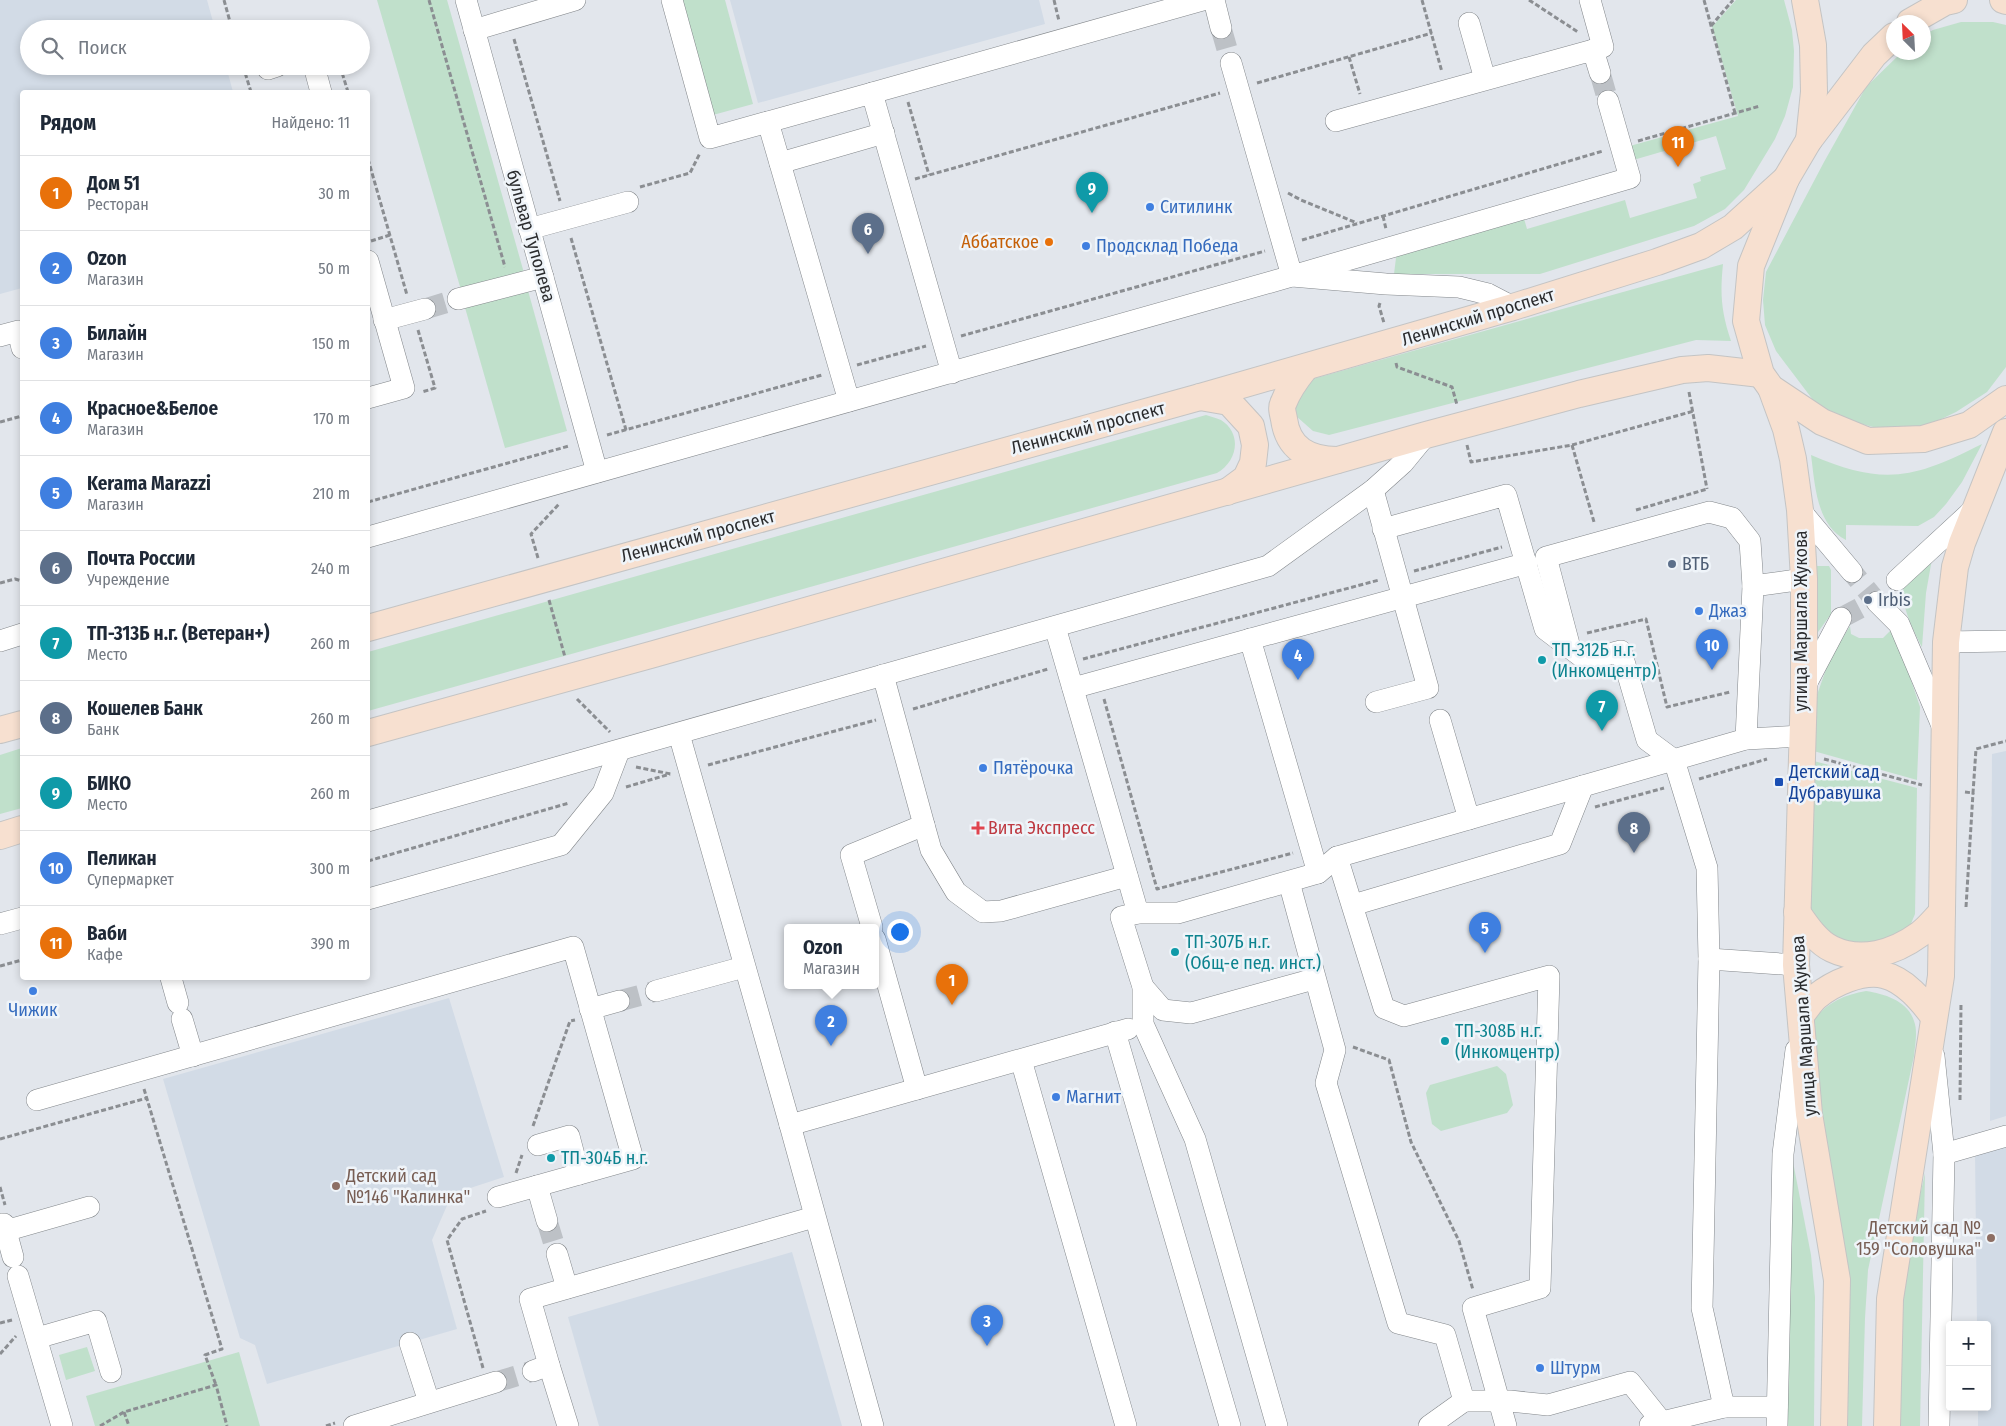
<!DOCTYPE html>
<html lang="ru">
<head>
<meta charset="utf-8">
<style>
  body { margin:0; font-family:"Fira Sans Condensed",sans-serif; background:#f6f6f7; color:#1f2937 }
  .controls { position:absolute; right:15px; bottom:15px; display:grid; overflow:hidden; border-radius:5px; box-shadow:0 2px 8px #0003 }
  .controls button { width:45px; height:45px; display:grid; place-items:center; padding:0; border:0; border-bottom:1px solid #e0e1e3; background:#fff; color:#1f2937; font:25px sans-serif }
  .compass { position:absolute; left:1886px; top:15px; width:45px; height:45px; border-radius:50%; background:#fff; box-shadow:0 2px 8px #0003; rotate:336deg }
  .you { position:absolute; left:899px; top:931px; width:18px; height:18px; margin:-12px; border:4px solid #fff; border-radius:50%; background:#1a73e8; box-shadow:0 0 0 8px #1a73e833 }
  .badge { display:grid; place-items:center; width:32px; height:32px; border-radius:50%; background:#db2777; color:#fff; font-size:16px; font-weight:700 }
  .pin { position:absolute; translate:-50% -41px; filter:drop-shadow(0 1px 2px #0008) }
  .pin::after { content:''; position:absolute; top:26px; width:18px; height:15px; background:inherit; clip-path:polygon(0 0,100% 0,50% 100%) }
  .popup { position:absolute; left:784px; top:924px; width:95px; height:65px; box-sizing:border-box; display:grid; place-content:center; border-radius:5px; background:#fff; filter:drop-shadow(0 1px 4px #0005); font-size:16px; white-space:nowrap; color:#747a83 }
  .popup b { font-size:19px; color:#1f2937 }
  .popup::after { content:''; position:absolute; left:50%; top:100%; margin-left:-10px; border:10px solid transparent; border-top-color:#fff }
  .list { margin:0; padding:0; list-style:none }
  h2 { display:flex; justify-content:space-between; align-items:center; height:65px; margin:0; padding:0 20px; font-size:21px }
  h2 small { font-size:16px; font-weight:400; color:#747a83 }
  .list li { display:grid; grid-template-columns:32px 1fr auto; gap:15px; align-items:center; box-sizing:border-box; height:75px; padding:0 20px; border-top:1px solid #e0e1e3 }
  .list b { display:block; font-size:19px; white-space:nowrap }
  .list p { margin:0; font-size:16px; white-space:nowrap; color:#747a83 }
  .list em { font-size:16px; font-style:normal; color:#747a83 }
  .icon { flex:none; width:28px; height:28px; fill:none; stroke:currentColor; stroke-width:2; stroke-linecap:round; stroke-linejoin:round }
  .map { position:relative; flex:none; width:2006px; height:1426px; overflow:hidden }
  .search { position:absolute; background:#fff; box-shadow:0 2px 8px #0003; left:20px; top:20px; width:350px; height:55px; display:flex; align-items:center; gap:12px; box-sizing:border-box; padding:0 18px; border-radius:28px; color:#747a83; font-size:19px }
  .panel { position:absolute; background:#fff; box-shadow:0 2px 8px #0003; left:20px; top:90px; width:350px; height:890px; border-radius:5px }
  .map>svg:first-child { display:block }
  .built { fill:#d2dbe6 }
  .green { fill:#c0e0cb }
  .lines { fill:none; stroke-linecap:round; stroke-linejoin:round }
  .minor-tunnel { stroke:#bdc1c6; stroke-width:21; stroke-dasharray:21 11; stroke-linecap:butt }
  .minor-casing { stroke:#83878b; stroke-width:22 }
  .major-casing { stroke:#c4c4c4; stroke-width:28 }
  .path { stroke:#8b8e92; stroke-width:3; stroke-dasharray:5 2.5; stroke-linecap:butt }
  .minor { stroke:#fff; stroke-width:21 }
  .major { stroke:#f7e0d0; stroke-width:26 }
  .shop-dot { fill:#3f7fe0; stroke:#eff4f9; stroke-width:2 }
  .food-dot { fill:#e8710a; stroke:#eff4f9; stroke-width:2 }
  .service-dot { fill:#5c6f8a; stroke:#eff4f9; stroke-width:2 }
  .culture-dot { fill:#0f9aa8; stroke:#eff4f9; stroke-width:2 }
  .transit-dot { fill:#1a4fb4; stroke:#eff4f9; stroke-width:2 }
  .health-dot { fill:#e0444e; stroke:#eff4f9; stroke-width:2 }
  .education-dot { fill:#8d6e63; stroke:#eff4f9; stroke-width:2 }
  .labels { text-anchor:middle; stroke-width:5; stroke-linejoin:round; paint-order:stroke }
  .shop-label { font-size:18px; fill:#366cbe; stroke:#eff4f9; text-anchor:start }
  .street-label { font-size:18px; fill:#2b2c2e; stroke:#eff4f9 }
  .food-label { font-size:18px; fill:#c56008; stroke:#eff4f9; text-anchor:end }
  .service-label { font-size:18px; fill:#4e5e75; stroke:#eff4f9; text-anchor:start }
  .culture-label { font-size:18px; fill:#0d838f; stroke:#eff4f9; text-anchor:start }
  .transit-label { font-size:18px; fill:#164399; stroke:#eff4f9; text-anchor:start }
  .health-label { font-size:18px; fill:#be3a42; stroke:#eff4f9; text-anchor:start }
  .education-label { font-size:18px; fill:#785e54; stroke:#eff4f9; text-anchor:start }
</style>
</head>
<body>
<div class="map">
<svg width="2006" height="1426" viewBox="0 0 2006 1426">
  <rect width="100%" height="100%" fill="#e2e6ec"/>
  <g class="built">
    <path d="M0 0H207L215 29H29V66H226L233 92H22V288L0 294Z"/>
    <path d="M730 0H1039L1045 24 758 103Z"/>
    <path d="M2006 751V1116L1990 1121 1992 754Z"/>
    <path d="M449 998 504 1177 452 1194 432 1240 457 1329 267 1384 255 1345 240 1338 163 1079Z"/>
    <path d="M2006 1143V1426H1978V1407H1987V1325H1977L1975 1151Z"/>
    <path d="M792 1252 842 1426H599L568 1317Z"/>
  </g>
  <g class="green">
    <path d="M377 0H447L524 273 461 290Z"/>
    <path d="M681 0H725L753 104 713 115Z"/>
    <path d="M1736 0H1784L1792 30 1794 51 1793 87 1785 116 1775 139 1744 190 1725 209 1694 226 1540 274H1394L1397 250 1523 215 1527 229 1625 200 1630 218 1697 198 1693 184 1701 181 1700 177 1726 169 1716 136 1623 163 1619 149 1738 116 1712 27Z"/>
    <path d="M1961 22H1993L2006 25V367L1987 392 1956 412 1933 423 1909 429 1888 431 1840 418 1813 400 1776 351 1765 325 1763 300 1766 272 1824 162 1866 87 1901 53 1924 52V35L1933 30Z"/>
    <path d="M1723 264C1720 294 1721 311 1731 341L1696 340 1329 435 1313 431 1296 416 1293 395 1309 380Z"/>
    <path d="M527 287 567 431 505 448 464 304Z"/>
    <path d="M1206 415C1211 417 1217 418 1221 420 1243 434 1237 462 1217 473L368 711V652Z"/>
    <path d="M1982 444 1962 482 1946 504 1934 517 1918 526 1846 525V540C1816 525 1815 484 1811 455 1884 486 1913 479 1982 444Z"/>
    <path d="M1933 553 1926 593 1922 647C1914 632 1896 597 1906 581 1911 572 1926 560 1933 553Z"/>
    <path d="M1813 566H1829L1831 570V614L1813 639Z"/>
    <path d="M1850 626 1851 634 1859 638H1883L1891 630 1900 647 1920 707 1917 780 1810 750 1812 709 1830 658Z"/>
    <path d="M22 748V808L0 814V755Z"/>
    <path d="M1810 760 1917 788 1915 914 1910 926 1872 950 1821 935 1806 899Z"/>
    <path d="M1866 991C1885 994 1908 1001 1914 1021 1918 1031 1915 1045 1914 1056L1868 1270 1865 1318 1862 1426H1846L1809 1027C1822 1005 1842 995 1866 991Z"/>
    <path d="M1497 1066 1506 1074 1513 1105 1507 1113 1441 1131 1432 1124 1426 1093 1430 1085Z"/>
    <path d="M1793 1162 1811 1255 1815 1297 1814 1426H1787Z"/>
    <path d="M1925 1173 1920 1426H1897L1900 1287Z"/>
    <path d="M87 1347 95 1371 66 1380 59 1355Z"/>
    <path d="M239 1352 260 1426H95L86 1396Z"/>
  </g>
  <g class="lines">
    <g class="minor-tunnel">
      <path d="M1221 28 1231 63"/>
      <path d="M1600 73 1608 101"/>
      <path d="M425 309 458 299"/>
      <path d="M1841 618 1875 600 1852 572"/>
      <path d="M619 1001 656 991"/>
      <path d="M547 1221 557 1254"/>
      <path d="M496 1382 533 1371"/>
    </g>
    <defs>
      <g id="minor">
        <path d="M466 0 597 472"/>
        <path d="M672 0 710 138 872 93 952 373"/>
        <path d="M1214 0 1221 28"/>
        <path d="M1590 0 1603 47 1593 50"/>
        <path d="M1469 23 1485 79"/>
        <path d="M474 30 575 0"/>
        <path d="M1231 63 1292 276 1630 178 1608 101"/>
        <path d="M314 66 321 92"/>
        <path d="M268 69 277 66"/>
        <path d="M872 93 1203 0"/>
        <path d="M1336 121 1593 50 1600 73"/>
        <path d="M768 122 849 401"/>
        <path d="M780 163 884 133"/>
        <path d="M529 229 628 202"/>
        <path d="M368 261 404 388 368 398"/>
        <path d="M458 299 543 277"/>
        <path d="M384 320 425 309"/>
        <path d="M0 336 18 331 22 348"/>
        <path d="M1373 490 1428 688 1376 702"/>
        <path d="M1800 510 1852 572"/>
        <path d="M1383 529 1506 495 1545 629 1586 660 1621 651 1647 740 1674 760 1707 868 1709 959 1702 1308 1724 1407"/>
        <path d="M368 537 1292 276 1386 284 1459 287 1488 294 1513 307"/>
        <path d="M1897 580 1974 509"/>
        <path d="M1753 586 1804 579"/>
        <path d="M1877 602 1899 624 1943 728"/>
        <path d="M1055 627 1138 913"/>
        <path d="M1250 639 1318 873"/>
        <path d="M0 641 22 634"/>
        <path d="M1946 642 2006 641"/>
        <path d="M1570 648 1546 557 1709 512 1732 518 1750 541 1753 586 1746 739"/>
        <path d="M1073 688 1527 563"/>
        <path d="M1804 688 1841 618"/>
        <path d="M1440 720 1469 819"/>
        <path d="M679 734 790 1125 873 1426"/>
        <path d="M368 821 1268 566 1373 490 1403 463 1426 435"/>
        <path d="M924 825 931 850 956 892 983 912 1001 911 1127 876"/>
        <path d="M1337 857 1384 1008 1404 1016 1549 976 1540 1288 1473 1308 1506 1426"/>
        <path d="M1289 882 1335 1050 1326 1083 1398 1323 1445 1335 1464 1401H1510L1548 1405 1630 1382 1662 1422"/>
        <path d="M368 899 561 845 603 793 619 751"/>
        <path d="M1353 905 1560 844 1583 786"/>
        <path d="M0 924 22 918"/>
        <path d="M872 927 851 855 924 825 883 675"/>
        <path d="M875 939 917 1089"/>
        <path d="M1709 959 1796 965"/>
        <path d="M171 978 178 1003"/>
        <path d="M1143 987 1163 1010 1191 1013 1314 979"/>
        <path d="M656 991 744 967"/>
        <path d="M590 1009 619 1001"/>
        <path d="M182 1019 193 1056"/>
        <path d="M1115 1032 1230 1426"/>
        <path d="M1934 1056 1944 1154 1939 1426"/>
        <path d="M1021 1060 1126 1426"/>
        <path d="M37 1100 573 947 633 1159 498 1197"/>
        <path d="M790 1125 1128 1029"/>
        <path d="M538 1145 569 1136 579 1174"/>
        <path d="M1944 1154 2006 1136"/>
        <path d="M537 1186 547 1221"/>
        <path d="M0 1224 12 1229 89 1207"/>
        <path d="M4 1224 13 1257"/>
        <path d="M557 1254 567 1288"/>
        <path d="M18 1276 62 1426"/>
        <path d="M37 1338 96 1321 111 1372"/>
        <path d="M410 1343 429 1402"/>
        <path d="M549 1365 568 1426"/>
        <path d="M533 1371 549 1365 530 1299 814 1217"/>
        <path d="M1650 1425 1724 1407H1777"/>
        <path d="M354 1426 496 1382"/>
        <path d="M1277 1426 1195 1139 1143 1024V987L1121 917 1138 913H1178L1318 873 1337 857 1746 739 1802 736"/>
        <path d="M1429 1426 1464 1401"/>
        <path d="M1777 1426 1783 1154 1796 1050"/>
      </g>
      <g id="major">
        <path d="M1805 0 1813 45 1814 92 1809 140"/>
        <path d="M2003 0 2006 1"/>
        <path d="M1910 22 1945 2 1954 0"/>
        <path d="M1894 36 1874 55 1809 140 1786 179 1751 266 1746 321 1761 374 1771 388 1822 422 1868 441 1923 439 1969 425 2006 399"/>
        <path d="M1306 367C1297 378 1288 390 1283 404 1281 408 1283 414 1284 419 1288 449 1309 460 1337 460"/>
        <path d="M1771 388 1786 429 1793 459 1800 510 1804 579V688L1796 965 1809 1114 1837 1280 1834 1426"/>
        <path d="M1200 397 1229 402 1251 426 1255 445 1253 463 1246 478 1227 492"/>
        <path d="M368 628 1200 397 1513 307 1657 262 1701 246 1733 227 1786 179"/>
        <path d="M0 730 22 724"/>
        <path d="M368 733 654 654 1426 435 1579 394 1682 370 1708 368 1761 374"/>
        <path d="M0 836 22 829"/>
        <path d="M1797 912C1806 925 1817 942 1832 949 1861 963 1894 953 1920 934 1928 928 1935 919 1942 912"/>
        <path d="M1801 1015C1806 1010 1810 1002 1816 997 1833 983 1862 970 1884 975 1905 980 1922 1001 1934 1017"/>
        <path d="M1887 1426 1890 1299 1941 976 1946 642 1955 567 1962 543 2006 432"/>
      </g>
    </defs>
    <use href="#minor" class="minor-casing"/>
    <use href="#major" class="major-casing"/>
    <g class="path">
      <path d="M224 0 232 29"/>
      <path d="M429 0 505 267"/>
      <path d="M1054 0 1059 21"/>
      <path d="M1422 0 1442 72"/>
      <path d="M1529 0 1578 32"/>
      <path d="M1704 0 1735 113"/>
      <path d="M1711 26 1733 0"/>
      <path d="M514 39 560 201"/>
      <path d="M1349 57 1360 94"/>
      <path d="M243 66 251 92"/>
      <path d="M340 66 348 92"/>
      <path d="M1257 83 1432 33"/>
      <path d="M908 102 929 175"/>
      <path d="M1638 141 1760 106"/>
      <path d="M368 159 407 295"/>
      <path d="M915 179 1220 93"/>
      <path d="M640 187 690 173 700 153"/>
      <path d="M1288 193 1301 200 1357 223"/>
      <path d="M1383 216 1386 229"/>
      <path d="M571 238 626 430"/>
      <path d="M1302 240 1603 151"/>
      <path d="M371 241 390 235"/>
      <path d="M1380 303 1379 306 1384 323"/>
      <path d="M418 330 435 388 422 392"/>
      <path d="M961 336 1265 251"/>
      <path d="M1396 363 1397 367 1452 387 1457 405"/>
      <path d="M857 365 926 346"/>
      <path d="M1689 392 1707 489"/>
      <path d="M0 422 22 416"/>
      <path d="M607 435 822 375"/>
      <path d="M1467 445 1471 462 1572 445 1694 411"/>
      <path d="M1572 445 1594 522"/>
      <path d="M368 502 569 446"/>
      <path d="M1636 510 1707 489"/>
      <path d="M538 558 531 534 559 504"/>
      <path d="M1414 571 1502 547"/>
      <path d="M0 583 15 579 22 581"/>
      <path d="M549 600 565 657"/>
      <path d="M1587 633 1646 619 1667 707 1730 692"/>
      <path d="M1083 659 1379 580"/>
      <path d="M577 699 610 732"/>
      <path d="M1104 699 1157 889 1293 853"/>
      <path d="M913 709 1048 669"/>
      <path d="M1824 759 1922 785"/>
      <path d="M708 765 876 720"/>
      <path d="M636 767 671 774"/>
      <path d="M1699 779 1767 759"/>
      <path d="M626 787 670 774"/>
      <path d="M1965 792 1973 793 1976 749 2006 741"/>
      <path d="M1595 807 1664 788"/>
      <path d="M368 861 569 803"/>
      <path d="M1966 907 1973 793"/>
      <path d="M0 966 22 960"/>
      <path d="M1353 1047 1389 1060 1411 1142 1459 1241 1473 1290"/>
      <path d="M144 1089 222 1349 205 1355 216 1385"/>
      <path d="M1960 1100 1961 1003"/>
      <path d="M533 1126 570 1021 575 1020"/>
      <path d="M0 1139 147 1098"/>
      <path d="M516 1173 522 1155"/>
      <path d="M0 1187 5 1205"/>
      <path d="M0 1323 12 1320"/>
      <path d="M0 1354 16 1336"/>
      <path d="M483 1368 447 1240 462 1219 486 1211"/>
      <path d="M124 1412 129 1426"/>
      <path d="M100 1426 124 1412 216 1385 227 1426"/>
      <path d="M326 1426 335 1423"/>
    </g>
    <use href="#minor" class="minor"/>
    <use href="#major" class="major"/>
  </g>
  <g class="shop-dot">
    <circle cx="1150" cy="207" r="5"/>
    <circle cx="1086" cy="246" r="5"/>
    <circle cx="1699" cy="611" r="5"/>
    <circle cx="983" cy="768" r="5"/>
    <circle cx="33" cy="991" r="5"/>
    <circle cx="1056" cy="1097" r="5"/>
    <circle cx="1540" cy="1368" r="5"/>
  </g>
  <circle class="food-dot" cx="1049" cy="242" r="5"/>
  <g class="service-dot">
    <circle cx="1672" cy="564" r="5"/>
    <circle cx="1868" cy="600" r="5"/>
  </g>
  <g class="culture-dot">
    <circle cx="1542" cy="660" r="5"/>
    <circle cx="1175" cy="952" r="5"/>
    <circle cx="1445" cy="1041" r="5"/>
    <circle cx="551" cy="1158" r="5"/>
  </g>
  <rect class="transit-dot" x="1774" y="777" width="10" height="10" rx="2.5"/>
  <path class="health-dot" d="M975.5 820.5h5v5h5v5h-5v5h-5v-5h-5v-5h5z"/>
  <g class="education-dot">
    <circle cx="336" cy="1186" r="5"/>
    <circle cx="1991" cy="1238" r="5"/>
  </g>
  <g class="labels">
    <g class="shop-label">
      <text x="1160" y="213">Ситилинк</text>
      <text x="1096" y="252">Продсклад Победа</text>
      <text x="1709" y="617">Джаз</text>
      <text x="993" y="774">Пятёрочка</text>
      <text x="33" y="1016" text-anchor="middle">Чижик</text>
      <text x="1066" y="1103">Магнит</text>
      <text x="1550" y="1374">Штурм</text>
    </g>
    <g class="street-label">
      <text transform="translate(531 236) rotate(74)" y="6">бульвар Туполева</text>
      <text transform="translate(1478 317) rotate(-17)" y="6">Ленинский проспект</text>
      <text transform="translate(1088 428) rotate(-15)" y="6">Ленинский проспект</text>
      <text transform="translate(698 536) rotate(-15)" y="6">Ленинский проспект</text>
      <text transform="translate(1801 621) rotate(-90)" y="6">улица Маршала Жукова</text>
      <text transform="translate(1804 1026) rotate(-94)" y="6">улица Маршала Жукова</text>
    </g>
    <g class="food-label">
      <text x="1039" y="248">Аббатское</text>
    </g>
    <g class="service-label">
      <text x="1682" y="570">ВТБ</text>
      <text x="1878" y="606">Irbis</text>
    </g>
    <g class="culture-label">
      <text x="1552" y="656">ТП-312Б н.г.<tspan x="1552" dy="21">(Инкомцентр)</tspan></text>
      <text x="1185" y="948">ТП-307Б н.г.<tspan x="1185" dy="21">(Общ-е пед. инст.)</tspan></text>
      <text x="1455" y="1037">ТП-308Б н.г.<tspan x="1455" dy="21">(Инкомцентр)</tspan></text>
      <text x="561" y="1164">ТП-304Б н.г.</text>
    </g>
    <g class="transit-label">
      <text x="1789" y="778">Детский сад<tspan x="1789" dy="21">Дубравушка</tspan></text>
    </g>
    <g class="health-label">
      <text x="988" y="834">Вита Экспресс</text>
    </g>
    <g class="education-label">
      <text x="346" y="1182">Детский сад<tspan x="346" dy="21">№146 "Калинка"</tspan></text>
      <text x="1981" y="1234" text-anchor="end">Детский сад №<tspan x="1981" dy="21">159 "Соловушка"</tspan></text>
    </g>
  </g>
</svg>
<div class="controls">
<button>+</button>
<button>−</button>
</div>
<svg class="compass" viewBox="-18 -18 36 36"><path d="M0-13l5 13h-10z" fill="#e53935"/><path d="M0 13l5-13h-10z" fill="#747a83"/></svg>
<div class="you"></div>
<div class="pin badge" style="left:952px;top:1005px;background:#e8710a">1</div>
<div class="pin badge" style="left:831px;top:1046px;background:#3f7fe0">2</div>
<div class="popup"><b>Ozon</b>Магазин</div>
<div class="pin badge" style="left:987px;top:1346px;background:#3f7fe0">3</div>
<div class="pin badge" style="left:1298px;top:680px;background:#3f7fe0">4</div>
<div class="pin badge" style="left:1485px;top:953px;background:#3f7fe0">5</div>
<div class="pin badge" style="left:868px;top:254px;background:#5c6f8a">6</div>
<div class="pin badge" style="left:1602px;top:731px;background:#0f9aa8">7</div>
<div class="pin badge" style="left:1634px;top:853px;background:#5c6f8a">8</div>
<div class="pin badge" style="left:1092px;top:213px;background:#0f9aa8">9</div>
<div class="pin badge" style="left:1712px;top:670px;background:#3f7fe0">10</div>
<div class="pin badge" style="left:1678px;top:167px;background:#e8710a">11</div>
<div class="search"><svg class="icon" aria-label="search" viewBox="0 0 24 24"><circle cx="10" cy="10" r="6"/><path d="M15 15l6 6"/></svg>Поиск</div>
<section class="panel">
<h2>Рядом<small>Найдено: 11</small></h2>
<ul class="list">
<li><span class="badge" style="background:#e8710a">1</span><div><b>Дом 51</b><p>Ресторан</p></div><em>30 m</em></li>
<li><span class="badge" style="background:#3f7fe0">2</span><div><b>Ozon</b><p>Магазин</p></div><em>50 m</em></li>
<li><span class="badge" style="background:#3f7fe0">3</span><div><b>Билайн</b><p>Магазин</p></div><em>150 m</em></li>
<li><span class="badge" style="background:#3f7fe0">4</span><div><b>Красное&amp;Белое</b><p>Магазин</p></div><em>170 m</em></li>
<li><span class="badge" style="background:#3f7fe0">5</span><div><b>Kerama Marazzi</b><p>Магазин</p></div><em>210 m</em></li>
<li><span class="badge" style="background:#5c6f8a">6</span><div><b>Почта России</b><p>Учреждение</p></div><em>240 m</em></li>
<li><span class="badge" style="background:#0f9aa8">7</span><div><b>ТП-313Б н.г. (Ветеран+)</b><p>Место</p></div><em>260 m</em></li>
<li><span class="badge" style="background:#5c6f8a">8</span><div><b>Кошелев Банк</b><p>Банк</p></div><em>260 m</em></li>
<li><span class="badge" style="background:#0f9aa8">9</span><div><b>БИКО</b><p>Место</p></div><em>260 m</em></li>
<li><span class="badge" style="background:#3f7fe0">10</span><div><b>Пеликан</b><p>Супермаркет</p></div><em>300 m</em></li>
<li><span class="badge" style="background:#e8710a">11</span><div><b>Ваби</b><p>Кафе</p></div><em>390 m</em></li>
</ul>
</section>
</div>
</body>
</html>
